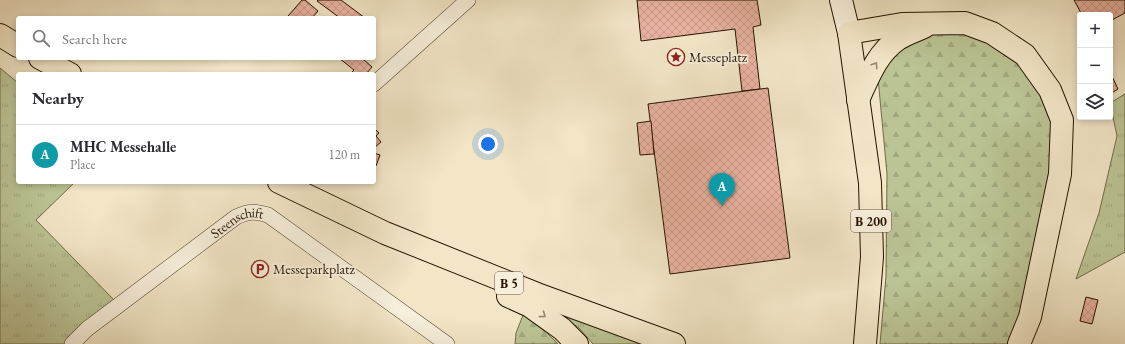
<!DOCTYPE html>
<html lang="en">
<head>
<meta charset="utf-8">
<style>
  body { margin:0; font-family:"EB Garamond",serif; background:#f2f2f3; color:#2b2b33 }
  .controls { position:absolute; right:12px; top:12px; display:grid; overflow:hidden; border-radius:4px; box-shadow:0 2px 6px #0003 }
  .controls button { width:36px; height:36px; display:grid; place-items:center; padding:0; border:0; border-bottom:1px solid #e1e1e2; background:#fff; color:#2b2b33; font:20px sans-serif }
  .you { position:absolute; left:488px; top:144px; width:14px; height:14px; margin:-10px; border:3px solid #fff; border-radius:50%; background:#1a73e8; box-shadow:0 0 0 6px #1a73e833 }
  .badge { display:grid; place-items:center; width:26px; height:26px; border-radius:50%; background:#ea580c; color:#fff; font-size:13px; font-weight:700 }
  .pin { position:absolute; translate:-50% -33px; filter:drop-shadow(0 1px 2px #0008) }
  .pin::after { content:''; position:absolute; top:21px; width:14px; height:12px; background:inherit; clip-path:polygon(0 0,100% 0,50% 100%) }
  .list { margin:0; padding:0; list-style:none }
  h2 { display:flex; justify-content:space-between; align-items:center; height:52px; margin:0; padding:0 16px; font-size:17px }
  h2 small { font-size:13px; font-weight:400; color:#7c7c81 }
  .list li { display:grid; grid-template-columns:26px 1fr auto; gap:12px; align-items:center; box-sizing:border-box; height:60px; padding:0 16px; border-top:1px solid #e1e1e2 }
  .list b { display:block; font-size:15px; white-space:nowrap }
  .list p { margin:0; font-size:13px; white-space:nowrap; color:#7c7c81 }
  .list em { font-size:13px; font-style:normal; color:#7c7c81 }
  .icon { flex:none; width:22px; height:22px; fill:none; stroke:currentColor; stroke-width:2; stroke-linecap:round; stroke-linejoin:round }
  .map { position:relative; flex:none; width:1125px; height:344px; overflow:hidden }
  .search { position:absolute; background:#fff; box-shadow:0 2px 6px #0003; left:16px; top:16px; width:360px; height:44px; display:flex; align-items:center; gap:10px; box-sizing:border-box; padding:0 14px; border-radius:4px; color:#7c7c81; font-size:15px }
  .panel { position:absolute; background:#fff; box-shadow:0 2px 6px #0003; left:16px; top:72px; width:360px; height:112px; border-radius:4px }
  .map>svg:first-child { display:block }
  .grass { fill:url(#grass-tufts); stroke:#706c4a }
  .forest { fill:url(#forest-firs); stroke:#706c4a }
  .building { fill:url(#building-cross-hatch); stroke:#251400 }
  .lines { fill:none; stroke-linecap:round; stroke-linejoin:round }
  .street-casing { stroke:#584832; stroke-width:16 }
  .secondary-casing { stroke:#251400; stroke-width:24 }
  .primary-casing { stroke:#251400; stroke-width:24 }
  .highway-casing { stroke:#251400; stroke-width:24 }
  .street { stroke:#f7efdb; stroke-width:15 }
  .secondary { stroke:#f7efdb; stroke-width:22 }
  .primary { stroke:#f2e6c7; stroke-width:22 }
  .highway { stroke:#f2e6c7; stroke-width:22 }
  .oneway { stroke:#96886d }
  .labels { text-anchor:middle; stroke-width:3.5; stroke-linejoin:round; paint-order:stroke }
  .shield { fill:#f7efdb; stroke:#645642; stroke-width:1 }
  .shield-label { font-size:13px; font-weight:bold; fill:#251400 }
  .poi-label { font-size:14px; fill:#251400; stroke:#f7efdb; text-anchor:start }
  .street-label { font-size:14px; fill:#251400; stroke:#f7efdb }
</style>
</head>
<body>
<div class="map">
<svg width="1125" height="344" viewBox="0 0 1125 344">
  <defs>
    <pattern id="grass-tufts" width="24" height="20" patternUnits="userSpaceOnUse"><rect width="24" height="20" fill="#bbc495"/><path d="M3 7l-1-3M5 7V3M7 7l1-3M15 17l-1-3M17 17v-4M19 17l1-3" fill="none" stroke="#a1a87f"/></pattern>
    <pattern id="forest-firs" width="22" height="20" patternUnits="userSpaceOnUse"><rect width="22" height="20" fill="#bbc495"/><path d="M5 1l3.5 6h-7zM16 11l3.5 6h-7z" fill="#a1a87f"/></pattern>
    <pattern id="building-cross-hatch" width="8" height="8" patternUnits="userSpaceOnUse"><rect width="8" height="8" fill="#eab3a1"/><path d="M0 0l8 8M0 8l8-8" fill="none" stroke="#c99989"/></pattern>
  </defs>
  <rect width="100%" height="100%" fill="#f2e6c7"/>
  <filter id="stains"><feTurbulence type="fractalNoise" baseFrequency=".005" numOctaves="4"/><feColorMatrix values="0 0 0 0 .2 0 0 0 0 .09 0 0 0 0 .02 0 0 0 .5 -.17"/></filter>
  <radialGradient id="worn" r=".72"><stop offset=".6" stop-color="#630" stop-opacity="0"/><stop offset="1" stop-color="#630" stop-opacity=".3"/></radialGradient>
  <g class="grass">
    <path d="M0 68 18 83V182H75L36 220 114 300 84 324 64 344H0Z"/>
    <path d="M1125 94V252L1076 279 1099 213 1117 136 1110 103Z"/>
    <path d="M551 308 648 344H593L579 328Z"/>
  </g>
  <g class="forest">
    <path d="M963 29 1021 60 1043 92 1055 123 1052 173 1038 247 1012 344H880L886 276 887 174 878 78 893 52 921 35Z"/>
    <path d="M523 315 547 333 558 344H515L516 333Z"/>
  </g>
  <g class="building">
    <path d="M302 0H305L318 11 312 18H290L288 16Z"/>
    <path d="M318 0H341L365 18H340L317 1Z"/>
    <path d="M637 0H757L761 25 753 27 760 89 742 91 735 29 641 41Z"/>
    <path d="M1074 0H1125V13L1110 21V15H1082Z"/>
    <path d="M339 58H362L372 67 366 74H350L354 70Z"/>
    <path d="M1110 72 1118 89 1110 94Z"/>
    <path d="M768 88 790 258 670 274 648 104Z"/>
    <path d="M651 121 654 154 640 155 637 123Z"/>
    <path d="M374 128 379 133 376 136 381 142 374 148Z"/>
    <path d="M374 153 380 155 376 166 374 165Z"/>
    <path d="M1086 297 1098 300 1092 324 1080 321Z"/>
  </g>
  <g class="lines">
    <defs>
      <g id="street">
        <path d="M374 84 468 0"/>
        <path id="s1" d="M72 344 87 329 236 217C249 211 254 211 268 215L447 344"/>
      </g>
      <path id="secondary" d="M841 0 849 33"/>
      <path id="primary" d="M849 33 870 183 872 257 865 344"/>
      <g id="highway">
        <path d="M849 33 902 24 965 23 992 33 1025 55 1050 90 1062 120 1060 174 1030 317 1019 344"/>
        <path d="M0 35 18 46"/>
        <path d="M40 58 70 74"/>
        <path d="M858 100C868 78 877 53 898 39 906 34 915 31 924 27"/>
        <path d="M279 182 385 233 537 294 674 344"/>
        <path d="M508 296 530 306 562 329 577 344"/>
      </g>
    </defs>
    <use href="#street" class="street-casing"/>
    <use href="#secondary" class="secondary-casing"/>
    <use href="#primary" class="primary-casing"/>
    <use href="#highway" class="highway-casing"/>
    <use href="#street" class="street"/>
    <use href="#secondary" class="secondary"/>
    <use href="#primary" class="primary"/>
    <use href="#highway" class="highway"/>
  </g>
  <defs><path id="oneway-chevron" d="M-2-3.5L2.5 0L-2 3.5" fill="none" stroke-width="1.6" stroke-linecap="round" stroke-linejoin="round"/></defs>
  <g class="oneway">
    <use href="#oneway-chevron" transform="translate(875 65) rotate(-56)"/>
    <use href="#oneway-chevron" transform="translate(543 315) rotate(36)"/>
  </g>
  <defs>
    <symbol id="sight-ring" viewBox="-11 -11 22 22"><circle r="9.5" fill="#f7efdb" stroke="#8f2418" stroke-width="1.5"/><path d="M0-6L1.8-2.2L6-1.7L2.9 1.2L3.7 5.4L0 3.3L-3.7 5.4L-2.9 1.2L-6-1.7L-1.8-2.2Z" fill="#8f2418"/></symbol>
    <symbol id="parking-ring" viewBox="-11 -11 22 22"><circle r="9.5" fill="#f7efdb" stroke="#8f2418" stroke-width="1.5"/><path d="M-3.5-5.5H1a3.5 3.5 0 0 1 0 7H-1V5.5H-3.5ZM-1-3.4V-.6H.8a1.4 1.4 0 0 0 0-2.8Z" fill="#8f2418"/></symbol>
  </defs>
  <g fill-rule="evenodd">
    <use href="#sight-ring" x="666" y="47" width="20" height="20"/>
    <use href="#parking-ring" x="250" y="259" width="20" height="20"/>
  </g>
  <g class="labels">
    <g class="shield">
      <rect x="851" y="210" width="40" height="22" rx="3"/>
      <rect x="495" y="272" width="28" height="22" rx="3"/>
    </g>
    <g class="shield-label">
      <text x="871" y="226">B 200</text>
      <text x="509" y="288">B 5</text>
    </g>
    <g class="poi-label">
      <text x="689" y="62">Messeplatz</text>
      <text x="273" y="274">Messeparkplatz</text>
    </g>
    <g class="street-label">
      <text dy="5" stroke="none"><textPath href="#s1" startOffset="207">Steenschift</textPath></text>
    </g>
  </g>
  <rect width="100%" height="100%" filter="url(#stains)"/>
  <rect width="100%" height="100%" fill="url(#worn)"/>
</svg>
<div class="controls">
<button>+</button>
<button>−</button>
<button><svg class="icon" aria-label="layers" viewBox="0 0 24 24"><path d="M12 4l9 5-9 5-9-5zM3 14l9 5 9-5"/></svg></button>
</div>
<div class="you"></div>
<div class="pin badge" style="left:722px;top:206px;background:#0f9aa8">A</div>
<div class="search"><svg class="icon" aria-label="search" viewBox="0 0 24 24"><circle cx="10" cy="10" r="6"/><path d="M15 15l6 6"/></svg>Search here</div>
<section class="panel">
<h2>Nearby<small></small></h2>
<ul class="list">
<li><span class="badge" style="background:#0f9aa8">A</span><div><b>MHC Messehalle</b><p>Place</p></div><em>120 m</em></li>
</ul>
</section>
</div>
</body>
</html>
